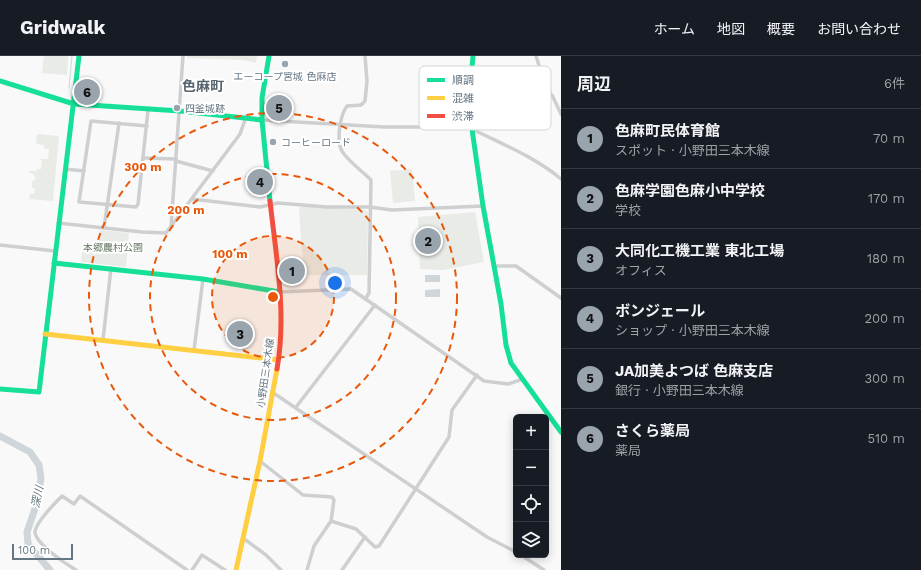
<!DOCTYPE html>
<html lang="ja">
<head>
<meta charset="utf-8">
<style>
  body { margin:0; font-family:"Work Sans","Noto Sans JP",sans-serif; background:#20242c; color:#f1f3f6 }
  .controls { position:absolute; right:12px; bottom:12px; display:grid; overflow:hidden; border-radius:6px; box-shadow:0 2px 10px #0003 }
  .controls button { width:36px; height:36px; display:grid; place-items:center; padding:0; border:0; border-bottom:1px solid #363941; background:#171b24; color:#f1f3f6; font:20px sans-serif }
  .scale { position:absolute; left:12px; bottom:10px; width:61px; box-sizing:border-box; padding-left:4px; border:2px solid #657683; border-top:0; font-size:11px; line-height:14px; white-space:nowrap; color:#657683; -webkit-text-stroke:3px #fff; paint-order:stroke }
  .you { position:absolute; left:335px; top:227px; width:14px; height:14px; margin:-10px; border:3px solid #fff; border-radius:50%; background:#1a73e8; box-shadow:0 0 0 6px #1a73e833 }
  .badge { display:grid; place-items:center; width:26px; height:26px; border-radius:50%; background:#99a4ac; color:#111; font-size:13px; font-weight:700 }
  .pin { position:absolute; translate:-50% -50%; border:2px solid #fff; box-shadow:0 1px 4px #0006 }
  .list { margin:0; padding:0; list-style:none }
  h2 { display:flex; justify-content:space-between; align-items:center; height:52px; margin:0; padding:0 16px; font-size:17px }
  h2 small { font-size:13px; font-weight:400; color:#9ea1a6 }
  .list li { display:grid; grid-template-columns:26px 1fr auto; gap:12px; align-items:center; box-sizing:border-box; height:60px; padding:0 16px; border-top:1px solid #363941 }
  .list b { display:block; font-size:15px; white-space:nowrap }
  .list p { margin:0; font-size:13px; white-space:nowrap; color:#9ea1a6 }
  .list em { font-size:13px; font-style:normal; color:#9ea1a6 }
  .icon { flex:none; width:22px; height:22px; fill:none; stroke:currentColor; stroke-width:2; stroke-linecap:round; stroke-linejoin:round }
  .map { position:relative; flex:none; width:561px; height:514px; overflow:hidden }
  header { display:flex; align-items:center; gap:24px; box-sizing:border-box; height:56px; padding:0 20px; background:#171b24; border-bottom:1px solid #363941 }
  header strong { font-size:19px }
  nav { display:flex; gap:22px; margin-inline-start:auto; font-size:14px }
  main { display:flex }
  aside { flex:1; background:#171b24 }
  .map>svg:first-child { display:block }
  .green { fill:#e8ebe6 }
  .water { fill:#ced6d9 }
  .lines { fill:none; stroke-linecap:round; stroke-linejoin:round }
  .stream { stroke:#ced6d9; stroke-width:1 }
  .river { stroke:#ced6d9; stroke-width:7 }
  .street { stroke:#cecfd0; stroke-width:3.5 }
  .fast { stroke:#16e098; stroke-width:5 }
  .slow { stroke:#ffcf43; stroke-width:5 }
  .jam { stroke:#f24e42; stroke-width:5 }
  .ring { fill:none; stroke:#e8590c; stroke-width:2; stroke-dasharray:7 5 }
  .poi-dot { fill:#99a4ac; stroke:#fff; stroke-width:1.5 }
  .labels { text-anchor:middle; stroke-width:4; stroke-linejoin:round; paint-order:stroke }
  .poi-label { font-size:10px; fill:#657683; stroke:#fff; text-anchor:start }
  .park-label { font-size:10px; fill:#687a64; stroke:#fff }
  .street-label { font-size:10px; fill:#657683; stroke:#fff }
  .water-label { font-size:11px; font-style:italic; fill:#60757c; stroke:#fff }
  .district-label { font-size:14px; font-weight:bold; fill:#57646e; stroke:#fff }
  .key { fill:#fff; stroke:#d1d6da; stroke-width:1 }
  .key-label { font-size:11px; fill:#657683 }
  .centre { fill:#e8590c; stroke:#fff; stroke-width:2 }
  .ring-label { font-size:12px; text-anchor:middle; font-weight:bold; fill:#e8590c; stroke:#fff; stroke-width:4; stroke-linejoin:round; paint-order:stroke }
</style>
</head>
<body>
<header>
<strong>Gridwalk</strong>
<nav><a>ホーム</a><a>地図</a><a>概要</a><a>お問い合わせ</a></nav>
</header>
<main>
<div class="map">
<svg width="561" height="514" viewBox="0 0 561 514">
  <rect width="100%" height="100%" fill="#f9f9f9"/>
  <g class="green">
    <path d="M44 0H68L67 19 42 17Z"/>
    <path d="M187 0H257L256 7 243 4 187 2Z"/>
    <path d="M37 78 59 80 53 145 29 143 30 138H34L35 133 32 132V126L36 122 32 117H29V115H37V113H41L42 105 40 103H48L49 93H44V89L36 88Z"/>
    <path d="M412 113 415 145 393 147 390 115Z"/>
    <path d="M301 150 365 154 368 156 367 219H304L299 155Z"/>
    <path d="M475 156 484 206 443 214 420 213 418 161Z"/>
    <path d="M100 174 129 177 126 211 81 206 83 188 98 189Z"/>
  </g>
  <g class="water">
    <rect x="425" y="219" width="15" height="7"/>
    <path d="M440 233V241H425V234Z"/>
  </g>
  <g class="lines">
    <path class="stream" d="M69 32 72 0"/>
    <path class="river" d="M0 380 30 396 39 409 41 422 37 447 27 476 28 488 50 514"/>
    <g class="street">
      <path d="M365 0 367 25 365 45 361 49 347 50C340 59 336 85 342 95 347 104 363 116 371 124L369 237 366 242"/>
      <path d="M536 0 547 35 552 39 561 58"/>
      <path d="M262 64 384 71H450L471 66 550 36"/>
      <path d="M147 70 91 65 79 146 136 151 138 148 148 54"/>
      <path d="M472 73C502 88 535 101 561 123"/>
      <path d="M143 102 176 103"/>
      <path d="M176 105 213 115"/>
      <path d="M65 113 84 115"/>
      <path d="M192 143 260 151 278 147 327 151H370L392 154 483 150"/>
      <path d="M58 167 142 176 166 177 240 78 246 61"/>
      <path d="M171 171 183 0"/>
      <path d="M104 172 119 67"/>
      <path d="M0 189 55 195"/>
      <path d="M494 210H516L561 242"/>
      <path d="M280 236 351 233 484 325 508 328 523 323"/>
      <path d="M103 284 111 212"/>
      <path d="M194 294 203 223"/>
      <path d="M272 336 487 481 516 496"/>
      <path d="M296 351 375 249"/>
      <path d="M260 405 303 439 332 441 334 444 331 465 314 490 307 514"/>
      <path d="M331 465 356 473 375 491 379 490 449 381 452 354 477 319"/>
      <path d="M243 482 266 499 281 514"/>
      <path d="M521 499 544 514"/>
      <path d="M76 514C66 508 34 487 35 475 37 465 55 447 62 440L74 448 80 440 187 514"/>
      <path d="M192 514 202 499 225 514"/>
      <path d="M342 514 365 481"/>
    </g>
    <g class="fast">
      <path d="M269 0 262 42V64L270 145"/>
      <path d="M473 0 469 44 471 66 483 150 501 248 506 289 511 307 561 376"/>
      <path d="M0 25 74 48 180 55 262 64"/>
      <path d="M54 207 203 223 280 236"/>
      <path d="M0 333 39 336 79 0"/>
    </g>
    <g class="slow">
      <path d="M45 278 278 304"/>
      <path d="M236 514 260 405 277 313"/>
    </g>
    <path class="jam" d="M270 145C276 200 287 258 277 313"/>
  </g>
  <circle cx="273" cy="241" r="61" fill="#e8590c" fill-opacity=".12"/>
  <g class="ring">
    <circle cx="273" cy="241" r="61"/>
    <circle cx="273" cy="241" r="123"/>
    <circle cx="273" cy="241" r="184"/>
  </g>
  <g class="poi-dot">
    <circle cx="285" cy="8" r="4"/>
    <circle cx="177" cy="52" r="4"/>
    <circle cx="273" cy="86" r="4"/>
  </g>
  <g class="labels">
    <g class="poi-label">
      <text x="285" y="24" text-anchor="middle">エーコープ宮城 色麻店</text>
      <text x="185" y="56">四釜城跡</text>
      <text x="281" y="90">コーヒーロード</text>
    </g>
    <g class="park-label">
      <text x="113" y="195">本郷農村公園</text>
    </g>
    <g class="street-label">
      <text transform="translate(265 317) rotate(-82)" y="4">小野田三本木線</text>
    </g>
    <g class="water-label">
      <text transform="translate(37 441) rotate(-78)" y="4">深川</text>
    </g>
    <g class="district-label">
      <text x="203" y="35">色麻町</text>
    </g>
  </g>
  <rect x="419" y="10" width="132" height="64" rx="6" class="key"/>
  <rect x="427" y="22" width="18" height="4" fill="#16e098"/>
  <rect x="427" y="40" width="18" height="4" fill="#ffcf43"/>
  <rect x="427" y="58" width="18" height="4" fill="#f24e42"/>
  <g class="key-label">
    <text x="452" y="28">順調</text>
    <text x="452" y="46">混雑</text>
    <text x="452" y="64">渋滞</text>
  </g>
  <circle cx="273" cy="241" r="6" class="centre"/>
  <g class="ring-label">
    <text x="143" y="115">300 m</text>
    <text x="186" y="158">200 m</text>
    <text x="230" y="202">100 m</text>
  </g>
</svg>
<div class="controls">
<button>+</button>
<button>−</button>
<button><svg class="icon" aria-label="locate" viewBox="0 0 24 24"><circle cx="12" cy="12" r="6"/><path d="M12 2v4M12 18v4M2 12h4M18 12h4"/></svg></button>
<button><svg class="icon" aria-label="layers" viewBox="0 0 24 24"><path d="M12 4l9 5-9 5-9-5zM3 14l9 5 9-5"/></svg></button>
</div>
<div class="scale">100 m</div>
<div class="you"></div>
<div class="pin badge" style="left:292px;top:215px">1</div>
<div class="pin badge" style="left:428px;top:185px">2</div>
<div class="pin badge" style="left:240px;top:278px">3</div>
<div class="pin badge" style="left:260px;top:126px">4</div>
<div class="pin badge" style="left:279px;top:52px">5</div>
<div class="pin badge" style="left:87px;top:36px">6</div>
</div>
<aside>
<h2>周辺<small>6件</small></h2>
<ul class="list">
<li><span class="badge">1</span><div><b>色麻町民体育館</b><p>スポット · 小野田三本木線</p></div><em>70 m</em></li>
<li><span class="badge">2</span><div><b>色麻学園色麻小中学校</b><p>学校</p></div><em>170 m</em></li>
<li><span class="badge">3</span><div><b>大同化工機工業 東北工場</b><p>オフィス</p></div><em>180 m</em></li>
<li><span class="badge">4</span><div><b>ボンジェール</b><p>ショップ · 小野田三本木線</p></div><em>200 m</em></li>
<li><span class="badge">5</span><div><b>JA加美よつば 色麻支店</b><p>銀行 · 小野田三本木線</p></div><em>300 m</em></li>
<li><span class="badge">6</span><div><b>さくら薬局</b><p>薬局</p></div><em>510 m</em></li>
</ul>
</aside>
</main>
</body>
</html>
